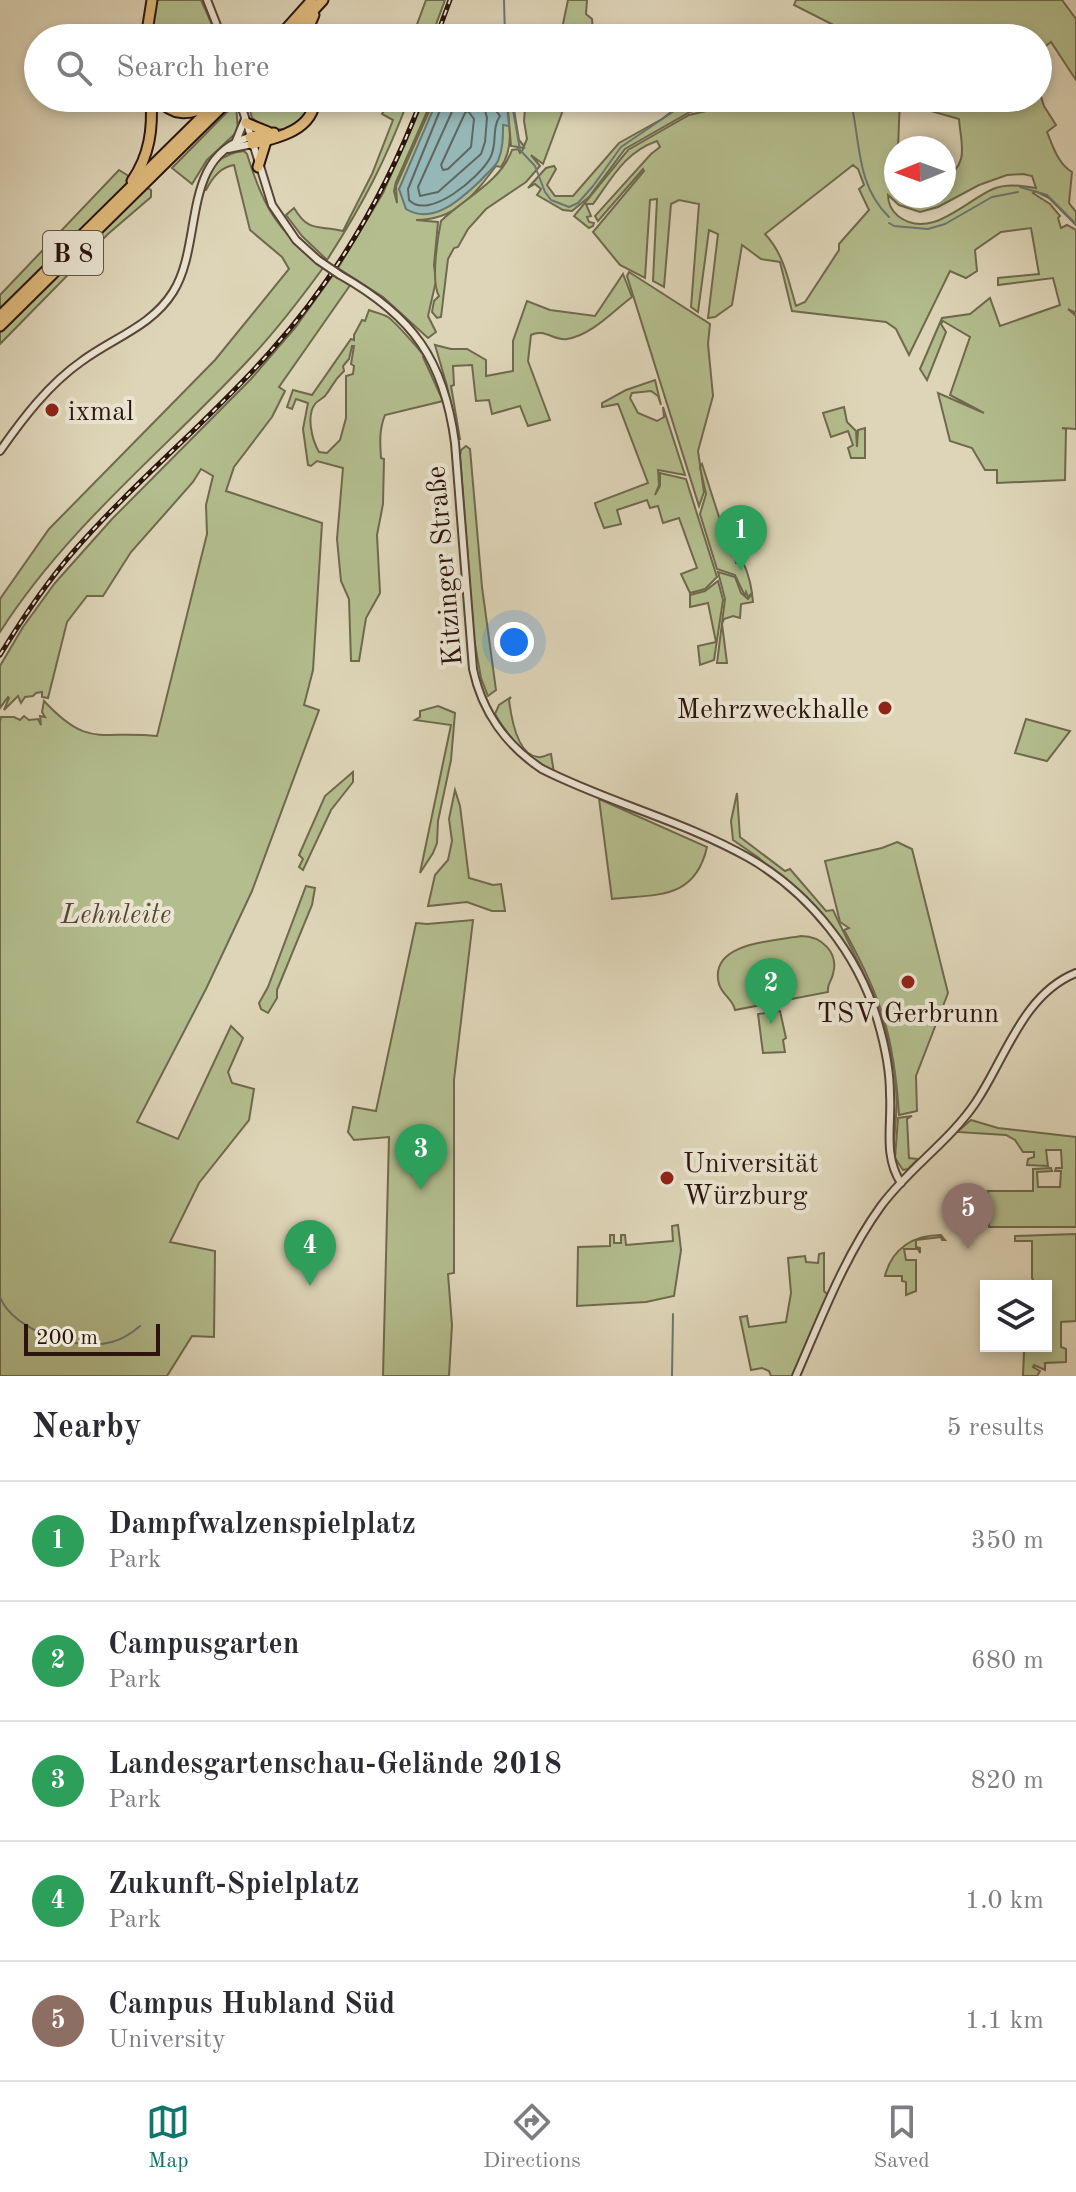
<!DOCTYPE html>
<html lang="en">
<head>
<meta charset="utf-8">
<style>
  body { margin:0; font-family:"Old Standard TT",serif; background:#f7f7f7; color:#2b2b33 }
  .controls { position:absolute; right:24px; bottom:24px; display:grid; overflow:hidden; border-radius:0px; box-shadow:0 4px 12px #0003 }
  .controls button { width:72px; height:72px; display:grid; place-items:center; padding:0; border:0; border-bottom:2px solid #e1e1e2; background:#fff; color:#2b2b33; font:40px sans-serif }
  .compass { position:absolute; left:884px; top:136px; width:72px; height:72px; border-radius:50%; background:#fff; box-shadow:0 4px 12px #0003; rotate:269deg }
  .scale { position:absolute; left:24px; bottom:20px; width:136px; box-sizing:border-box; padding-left:8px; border:4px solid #2b150d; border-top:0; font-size:22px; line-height:28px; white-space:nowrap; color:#2b150d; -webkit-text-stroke:6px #eae4d1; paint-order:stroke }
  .you { position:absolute; left:514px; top:642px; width:28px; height:28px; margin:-20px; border:6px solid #fff; border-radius:50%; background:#1a73e8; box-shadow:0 0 0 12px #1a73e833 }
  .badge { display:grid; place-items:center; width:52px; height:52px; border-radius:50%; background:#0f766e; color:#fff; font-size:26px; font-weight:700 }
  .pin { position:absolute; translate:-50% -66px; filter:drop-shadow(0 2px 4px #0008) }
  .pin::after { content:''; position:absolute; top:42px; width:28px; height:24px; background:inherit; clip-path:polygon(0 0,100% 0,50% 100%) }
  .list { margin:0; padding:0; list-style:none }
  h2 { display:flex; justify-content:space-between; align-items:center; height:104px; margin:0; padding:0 32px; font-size:34px }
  h2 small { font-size:26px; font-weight:400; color:#7c7c81 }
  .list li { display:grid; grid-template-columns:52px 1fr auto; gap:24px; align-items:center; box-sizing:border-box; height:120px; padding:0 32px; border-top:2px solid #e1e1e2 }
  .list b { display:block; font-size:30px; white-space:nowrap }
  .list p { margin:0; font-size:26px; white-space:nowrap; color:#7c7c81 }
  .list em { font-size:26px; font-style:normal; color:#7c7c81 }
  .icon { flex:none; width:44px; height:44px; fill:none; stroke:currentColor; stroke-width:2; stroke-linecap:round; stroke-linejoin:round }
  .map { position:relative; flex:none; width:1076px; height:1376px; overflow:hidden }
  .search { position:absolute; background:#fff; box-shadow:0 4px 12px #0003; left:24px; right:24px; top:24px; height:88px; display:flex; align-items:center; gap:20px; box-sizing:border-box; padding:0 28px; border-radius:44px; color:#7c7c81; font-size:30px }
  .sheet { height:704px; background:#fff }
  nav { display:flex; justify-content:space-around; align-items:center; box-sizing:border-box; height:112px; border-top:2px solid #e1e1e2; background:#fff; font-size:22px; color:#7c7c81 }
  nav a { display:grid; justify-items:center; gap:4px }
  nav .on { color:#0f766e }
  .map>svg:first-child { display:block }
  .green { fill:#b3bd8d; stroke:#6f694d; stroke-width:2; fill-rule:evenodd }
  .water { fill:#95b7b6; stroke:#6b7672; stroke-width:2 }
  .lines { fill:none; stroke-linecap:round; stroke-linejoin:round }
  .shore { stroke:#606662; stroke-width:2 }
  .stream { stroke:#6b7672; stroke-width:2 }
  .minor-casing { stroke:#584538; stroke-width:10 }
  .highway-casing { stroke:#2b150d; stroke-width:13 }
  .minor { stroke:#eae4d1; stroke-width:6 }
  .highway { stroke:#dfba7c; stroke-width:9 }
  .rail-casing { stroke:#2b150d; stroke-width:5 }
  .rail { stroke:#eae4d1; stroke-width:2; stroke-dasharray:6; stroke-linecap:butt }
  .minor-bridge-casing { stroke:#584538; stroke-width:10; stroke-linecap:butt }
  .minor-bridge { stroke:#eae4d1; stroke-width:6 }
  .poi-dot { fill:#8f2418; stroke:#eae4d1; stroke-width:3 }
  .labels { text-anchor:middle; stroke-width:8; stroke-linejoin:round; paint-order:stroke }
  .shield { fill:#eae4d1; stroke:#645348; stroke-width:2 }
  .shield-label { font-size:26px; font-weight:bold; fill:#2b150d }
  .poi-label { font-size:28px; fill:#2b150d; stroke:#eae4d1; text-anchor:start }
  .street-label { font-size:28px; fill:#2b150d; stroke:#eae4d1 }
  .park-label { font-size:28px; font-style:italic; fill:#544733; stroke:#eae4d1 }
</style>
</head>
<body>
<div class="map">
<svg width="1076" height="1376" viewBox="0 0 1076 1376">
  <rect width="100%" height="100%" fill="#ded5b8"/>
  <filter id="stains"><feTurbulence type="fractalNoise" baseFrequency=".0025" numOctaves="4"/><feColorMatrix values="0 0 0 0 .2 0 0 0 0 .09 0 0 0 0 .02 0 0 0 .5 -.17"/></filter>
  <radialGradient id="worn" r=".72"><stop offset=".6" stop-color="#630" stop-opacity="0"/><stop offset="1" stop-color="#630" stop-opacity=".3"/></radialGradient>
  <g class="green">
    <path d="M157 0H201L218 38H150Z"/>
    <path d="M426 0H445L431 38H412Z"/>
    <path d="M568 0H587L586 14 592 19 593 31 576 25 572 38H560Z"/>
    <path d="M796 0H1062L1076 19V80L1051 42 1038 52V38H859L794 5Z"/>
    <path d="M1038 87 1044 106 1056 125 1047 132C1053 146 1058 164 1072 172L1069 203 1076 212V225L1049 198 1035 191 1033 193 1050 204 1060 216 1058 218 1061 228 1067 225 1076 230V313L1068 309 1076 316V429L1062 428 1066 429 1065 480 997 483V470H985L972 448 950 441 938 393 984 413 950 395 970 337 943 321 941 324 946 332 927 380 920 369 942 318 970 314 990 298 1000 326 1060 305 1053 278 998 285V278L1039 274 1031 228 1001 232 975 250 977 271 966 278 950 271 909 355 896 329 886 322 792 311 780 262 761 259 742 245 732 305 715 317 708 318 718 234 709 230 698 312 691 307 699 204 679 200 671 204 664 287 653 281 657 199 650 200 645 278 620 265 593 232 644 171 643 169 598 221 595 216 651 154 660 147 657 141C625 152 612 178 593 204H586L591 216 587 217 589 222 594 223 593 226 589 228 574 216 628 150 689 115 728 106 743 98H900L898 148H896V196H944V179C970 163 961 145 959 119L913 106 909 98H1038ZM853 165 858 169 864 185 859 189 869 210 839 244V250L805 302 796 306C788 280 784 254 765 234ZM1023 174 1032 176 1036 188C1022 186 1007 183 993 189 965 201 930 241 898 216 891 210 888 202 888 195L899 205 920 212 938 207 979 185 1007 175Z"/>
    <path d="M247 98H313L306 119 288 129 269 130 252 118Z"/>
    <path d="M392 98H409C386 160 363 204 327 260L302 236 286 215 294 208C309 233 318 225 343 231L372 174 393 120 382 114Z"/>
    <path d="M425 98H433L396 182 394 191 397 203 396 186 435 98H506C509 120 515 147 501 167L496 166C474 195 456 220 416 220L438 222 434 265 436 281 428 316 436 332 428 338 383 297 338 268 383 193Z"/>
    <path d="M507 98H512L519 140 524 146 527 139 524 121 526 98H556L554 105 563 110 543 164 531 155 540 166 526 182 486 209 468 229 458 247 454 248 448 259 441 317 437 318 432 312 434 301 439 296C431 283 437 240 441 221 464 198 500 183 512 150L518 149 520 153 524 148 511 146Z"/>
    <path d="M731 101 727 104 690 112 625 149 589 197 572 211 563 210 537 195 541 189 535 184 528 188 546 168 554 166 556 169 547 185 555 196H573L619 143 662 119 680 105Z"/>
    <path d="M236 103 238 131 207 160 192 184 172 168Z"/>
    <path d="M244 151 247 154C264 210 278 230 323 268 301 298 279 327 254 354 169 447 68 525 0 632V599L49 529 215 360 289 269 282 257 250 230 234 165C220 167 212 178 206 190L201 188C210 167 221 153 244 151Z"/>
    <path d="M119 170 151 190V197L108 234 0 344V295Z"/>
    <path d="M629 272 710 324 708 344 713 396 698 451 704 492 699 506 627 276Z"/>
    <path d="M623 274 632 297C613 311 592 335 567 339 554 341 544 328 531 335L528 361 550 420 528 426 520 406 492 414 489 400 476 401 472 365 453 366 454 385 451 386 460 439H458L447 386 435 345 451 349H467L486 360V376L513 371V341L527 301 550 310 595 316Z"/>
    <path d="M333 275 351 284 279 387 285 391 272 417 234 467 226 491 322 523 313 670 304 705 319 710 252 891 206 989 137 1122 178 1139 231 1026 243 1038 228 1072 232 1083 254 1089 249 1120 199 1183 170 1242 215 1251 214 1337 192 1336 167 1376H0V722L1 717H14L20 720 24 716 29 720 38 719 41 725 40 716 45 717 42 712 44 701C89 749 99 730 157 736L207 534 206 505 213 476 201 469 193 482 131 552 103 596H87L67 622 48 698 42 697V692L36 693 33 696 25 697 21 703 18 696 4 710 9 698 8 697 0 708V666L23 627 55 583 112 519 251 379 295 328Z"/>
    <path d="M369 310C374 312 383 314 388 317 395 322 420 350 424 356L423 357 443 401 385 415C379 430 380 443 381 458L384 459 383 504 377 535 380 593 366 618 359 661H351L349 599 341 581 337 539 343 468 317 461 311 466 308 465 303 429 308 403 296 399 292 409 287 407 293 390 312 395 351 339 354 340V335L362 320 365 321ZM352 346H354L351 364 354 366 353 374 346 376V418L340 440 327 453 319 452C312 440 306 416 315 404 317 401 322 399 325 396 333 386 333 381 344 371L343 366 349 359Z"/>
    <path d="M655 380 661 405 658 396 651 391 632 393 630 398 638 413 657 421 664 417 663 407 685 475 658 470 659 485 655 495 660 486V473L686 479 717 577 705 589 690 593 681 574 697 568 679 518 663 523 658 506 650 508 647 500 617 510 621 524 604 528 596 507 595 503 648 483 618 404 602 407V403L626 390Z"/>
    <path d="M844 407 847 422 856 431 857 447 858 430 865 428V458H851L848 448 853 445 848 431 831 437 823 413Z"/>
    <path d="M466 446 470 449 482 587 496 690 488 696 481 678 474 639 460 456 461 450Z"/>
    <path d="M702 464 720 520 736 523C730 536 735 550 736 563H738L737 551C745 564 750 578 752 593L748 597 746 592 745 596 735 575 717 569 700 514 706 494 700 467Z"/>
    <path d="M718 572 735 577 741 593 748 599 752 594 753 602 741 604 740 618 733 616 724 619 722 624 727 663H717L725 599Z"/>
    <path d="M718 581 723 600 714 660 700 665 698 646 716 642 708 603 690 607V595L705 591Z"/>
    <path d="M511 697 509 700C511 716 517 755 538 757 542 758 546 755 551 754L554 773C529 757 510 741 495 714L499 705Z"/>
    <path d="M438 706 455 713 451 760 438 821 437 843 433 853 420 873 451 725 415 720 420 717V711Z"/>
    <path d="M1026 719 1070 731 1047 761 1015 753Z"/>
    <path d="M353 772V782L331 810 303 870 299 867 303 859 299 855 325 796Z"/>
    <path d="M455 790 460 806 469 878 493 885 501 884 505 911H492L467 902 428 906 435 875 448 860 452 841 449 819Z"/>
    <path d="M737 793 740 837 785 871 790 869 826 911 833 910 875 997 885 1026 895 1073 897 1103 893 1155 898 1170 892 1156V1080L884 1033 840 939 759 858 733 840 731 821Z"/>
    <path d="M599 799 707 847C695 900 657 894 612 899Z"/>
    <path d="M897 842 912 849 948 993 916 1076 917 1111 899 1115C894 1037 882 999 844 930L849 928 840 922 825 861 882 848Z"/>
    <path d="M306 886 315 888 312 905 277 990V998L268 1013 261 1009 259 1003 268 987Z"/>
    <path d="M473 920 454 1080V1273L448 1274 452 1325 449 1376H383L389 1137 354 1140 348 1132 353 1107 376 1111 416 923 427 924Z"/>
    <path d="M801 936C822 936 839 953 833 974 831 983 827 983 828 992L735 1010C733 999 722 995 719 984 708 942 775 941 801 936Z"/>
    <path d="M780 1011 786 1038 783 1040 785 1052 763 1053 758 1014Z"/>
    <path d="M912 1116 907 1119 909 1158 918 1159 908 1169 903 1170 895 1158 898 1118Z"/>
    <path d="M971 1120 998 1128 1076 1137V1227H989L988 1191H1033V1169L1051 1168 1052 1171 1037 1172 1038 1187H1060L1061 1171H1055L1056 1168H1062L1061 1150H1046L1048 1166 1027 1165 1028 1159 1034 1157V1152H1023L1015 1140 1006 1135 957 1132Z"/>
    <path d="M678 1225 681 1250 674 1296 646 1302 577 1306 578 1247 610 1246V1235H614V1243H621V1235H625L626 1245 673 1241 672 1226Z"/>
    <path d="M1076 1234V1321L1061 1322V1347L1066 1349V1362L1045 1363V1370L1034 1365 1033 1367 1040 1371 1037 1376H1023L1024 1351 1021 1346H1046V1286H1036L1032 1278V1241H1015V1236Z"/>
    <path d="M941 1235 945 1240H942L941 1237 916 1240V1247L920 1248V1253L918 1249H904L906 1260H916V1291L906 1295V1282L902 1281V1276H885C892 1248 914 1235 941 1235Z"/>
    <path d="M824 1253V1291L828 1295 793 1376H771L769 1371 762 1368 751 1370 740 1317 747 1316 749 1327 786 1322 791 1293 788 1258 805 1256 806 1262 818 1263 819 1254Z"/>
  </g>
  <path class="water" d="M438 98H500L501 105H507L509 126 503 125C503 137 503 149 498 161 494 168 486 174 481 180 462 198 433 226 406 209L399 189Z"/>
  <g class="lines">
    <g class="shore">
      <path d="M445 98 408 189 409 200C429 221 480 177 490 158 498 144 491 129 500 116L493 107 492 98"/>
      <path d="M455 98 454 107 418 187 420 196 438 192 481 154 485 142 487 118 482 98"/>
      <path d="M468 111 474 119 471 147 448 169 443 170 441 165 465 113Z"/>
    </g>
    <g class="stream">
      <path d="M504 0 505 38"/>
      <path d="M511 98 520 150 535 166 545 192 551 200 569 207 578 203 593 186 621 147 680 107 727 103"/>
      <path d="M850 98C861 140 855 184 889 217"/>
      <path d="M734 102 750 98"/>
      <path d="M1020 187 1047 195 1076 224"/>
      <path d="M889 223 894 226 928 229 945 224 992 197 1018 192"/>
      <path d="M0 1297C14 1332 78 1351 112 1342 123 1339 132 1333 140 1326"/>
      <path d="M672 1376 673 1314"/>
    </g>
    <defs>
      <g id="minor">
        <path d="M207 0 222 38"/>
        <path d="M239 98 272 205 296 240 318 260"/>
        <path d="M236 141 245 119"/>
        <path d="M228 149 252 144"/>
        <path d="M340 275C413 316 444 360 455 443L473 669C482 712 507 746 542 769 609 803 684 821 749 858 810 893 859 955 878 1022 885 1046 890 1070 890 1094 892 1126 883 1155 901 1183"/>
        <path d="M0 451C23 418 49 384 82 361 113 338 152 326 173 292 204 243 180 156 250 137"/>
        <path d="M796 1376C821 1319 844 1257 881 1206 909 1168 950 1141 976 1102 1005 1059 1023 994 1076 973"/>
      </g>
      <g id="highway">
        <path d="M146 38 152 0"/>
        <path d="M278 38 312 0"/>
        <path d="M288 38 323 0"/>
        <path d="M304 38 314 15"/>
        <path d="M157 98C172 116 190 117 209 104"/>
        <path d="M246 123 268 132"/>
        <path d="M250 137 274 133"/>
        <path d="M252 144C278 138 314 130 315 98"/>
        <path d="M258 167 266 141"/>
        <path d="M132 181C150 155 153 128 151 98"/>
        <path d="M0 316 221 98"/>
        <path d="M0 326 231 98"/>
      </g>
    </defs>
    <use href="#minor" class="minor-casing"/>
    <use href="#highway" class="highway-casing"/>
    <use href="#minor" class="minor"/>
    <use href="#highway" class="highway"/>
    <defs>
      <g id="rail">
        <path d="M436 38 450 0"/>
        <path d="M0 655C22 619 46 583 74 551 135 481 208 422 270 352 337 277 387 191 422 98"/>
      </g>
    </defs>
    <use href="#rail" class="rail-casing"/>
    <use href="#rail" class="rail"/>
    <defs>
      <path id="minor-bridge" d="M318 260 340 275"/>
    </defs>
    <use href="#minor-bridge" class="minor-bridge-casing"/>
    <use href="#minor-bridge" class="minor-bridge"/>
  </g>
  <g class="poi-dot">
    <circle cx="52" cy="410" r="8"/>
    <circle cx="885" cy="708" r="8"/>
    <circle cx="908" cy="982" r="8"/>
    <circle cx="667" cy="1178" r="8"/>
  </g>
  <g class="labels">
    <rect class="shield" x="43" y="231" width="60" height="44" rx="6"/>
    <g class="shield-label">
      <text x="73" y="262">B 8</text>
    </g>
    <g class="poi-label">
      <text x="68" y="420">ixmal</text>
      <text x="869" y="718" text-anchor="end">Mehrzweckhalle</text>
      <text x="908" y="1022" text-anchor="middle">TSV Gerbrunn</text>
      <text x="683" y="1172">Universität<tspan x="683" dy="32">Würzburg</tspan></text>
    </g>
    <g class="street-label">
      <text transform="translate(443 566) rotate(-95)" y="10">Kitzinger Straße</text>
    </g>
    <g class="park-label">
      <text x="116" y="923">Lehnleite</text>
    </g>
  </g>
  <rect width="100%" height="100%" filter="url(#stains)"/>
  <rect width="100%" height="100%" fill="url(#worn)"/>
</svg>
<div class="controls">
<button><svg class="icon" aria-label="layers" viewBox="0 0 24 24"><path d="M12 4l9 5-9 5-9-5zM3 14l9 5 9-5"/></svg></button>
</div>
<svg class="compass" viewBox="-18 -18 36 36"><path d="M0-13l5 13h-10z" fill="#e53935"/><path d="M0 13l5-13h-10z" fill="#7c7c81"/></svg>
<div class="scale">200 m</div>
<div class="you"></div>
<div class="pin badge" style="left:741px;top:571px;background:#2e9e5b">1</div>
<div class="pin badge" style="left:771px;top:1024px;background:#2e9e5b">2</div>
<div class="pin badge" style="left:421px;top:1190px;background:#2e9e5b">3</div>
<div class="pin badge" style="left:310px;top:1286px;background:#2e9e5b">4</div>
<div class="pin badge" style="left:968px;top:1249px;background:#8d6e63">5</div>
<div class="search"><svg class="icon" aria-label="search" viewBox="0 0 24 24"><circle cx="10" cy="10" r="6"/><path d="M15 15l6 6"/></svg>Search here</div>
</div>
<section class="sheet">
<h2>Nearby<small>5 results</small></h2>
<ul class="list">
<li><span class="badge" style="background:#2e9e5b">1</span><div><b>Dampfwalzenspielplatz</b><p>Park</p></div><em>350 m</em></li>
<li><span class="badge" style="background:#2e9e5b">2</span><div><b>Campusgarten</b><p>Park</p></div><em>680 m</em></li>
<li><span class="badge" style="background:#2e9e5b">3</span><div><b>Landesgartenschau-Gelände 2018</b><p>Park</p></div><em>820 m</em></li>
<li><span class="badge" style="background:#2e9e5b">4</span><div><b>Zukunft-Spielplatz</b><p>Park</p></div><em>1.0 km</em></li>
<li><span class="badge" style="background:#8d6e63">5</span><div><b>Campus Hubland Süd</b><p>University</p></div><em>1.1 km</em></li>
</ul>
</section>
<nav>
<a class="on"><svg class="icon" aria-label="map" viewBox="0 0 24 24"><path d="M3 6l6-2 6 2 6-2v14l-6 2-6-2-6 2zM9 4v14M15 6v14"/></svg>Map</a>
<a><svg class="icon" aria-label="directions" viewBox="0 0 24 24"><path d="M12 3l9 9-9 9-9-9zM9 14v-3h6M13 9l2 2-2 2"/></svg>Directions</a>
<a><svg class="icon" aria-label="saved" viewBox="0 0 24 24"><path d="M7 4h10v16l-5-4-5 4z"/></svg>Saved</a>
</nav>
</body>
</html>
